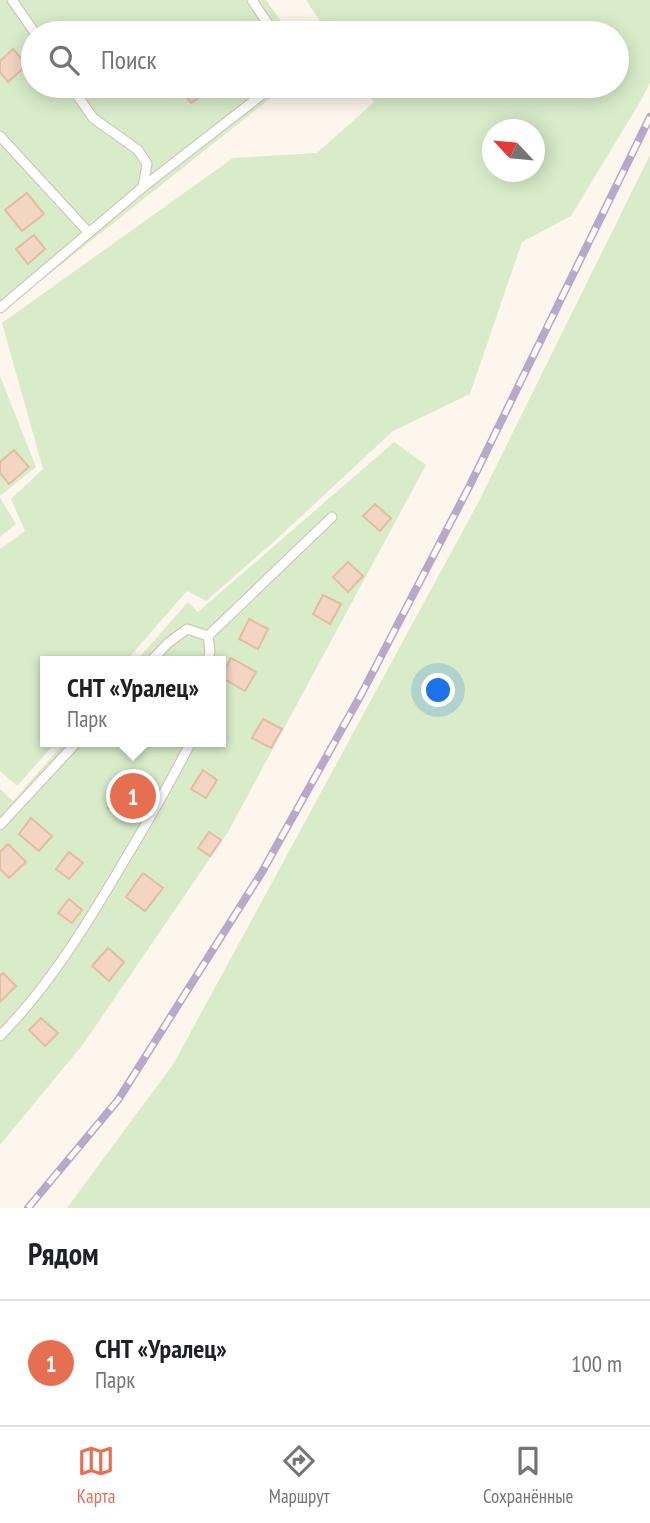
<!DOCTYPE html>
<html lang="ru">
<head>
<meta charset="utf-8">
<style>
  body { margin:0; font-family:"PT Sans Narrow",sans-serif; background:#f6f6f6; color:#202124 }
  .compass { position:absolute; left:482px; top:119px; width:63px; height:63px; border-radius:50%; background:#fff; box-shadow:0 4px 18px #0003; rotate:296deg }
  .you { position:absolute; left:439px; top:691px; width:24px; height:24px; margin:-18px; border:5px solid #fff; border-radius:50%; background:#1a73e8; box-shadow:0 0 0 10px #1a73e833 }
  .badge { display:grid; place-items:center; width:46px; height:46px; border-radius:50%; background:#e76f51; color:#fff; font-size:23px; font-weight:700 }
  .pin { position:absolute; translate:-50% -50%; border:4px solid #fff; box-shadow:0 2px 7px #0006 }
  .popup { position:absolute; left:40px; top:656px; width:186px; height:91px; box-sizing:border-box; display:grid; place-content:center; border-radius:0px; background:#fff; filter:drop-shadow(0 2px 5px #0005); font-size:23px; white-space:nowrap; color:#757577 }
  .popup b { font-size:26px; color:#202124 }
  .popup::after { content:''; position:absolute; left:50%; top:100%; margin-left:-14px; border:14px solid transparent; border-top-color:#fff }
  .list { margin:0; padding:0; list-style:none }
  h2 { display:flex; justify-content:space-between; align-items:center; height:91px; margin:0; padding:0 28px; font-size:30px }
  h2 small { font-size:23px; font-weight:400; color:#757577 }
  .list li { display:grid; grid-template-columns:46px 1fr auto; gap:21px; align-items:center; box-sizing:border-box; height:126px; padding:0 28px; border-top:2px solid #e0e0e0 }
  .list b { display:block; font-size:26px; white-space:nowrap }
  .list p { margin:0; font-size:23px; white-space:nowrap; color:#757577 }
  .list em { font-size:23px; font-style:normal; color:#757577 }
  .icon { flex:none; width:38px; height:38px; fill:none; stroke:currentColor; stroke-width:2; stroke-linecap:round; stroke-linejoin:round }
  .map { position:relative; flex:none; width:650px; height:1208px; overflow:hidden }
  .search { position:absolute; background:#fff; box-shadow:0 4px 18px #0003; left:21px; right:21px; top:21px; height:77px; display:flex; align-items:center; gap:18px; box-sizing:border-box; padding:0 24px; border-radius:38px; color:#757577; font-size:26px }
  .sheet { height:217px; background:#fff }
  nav { display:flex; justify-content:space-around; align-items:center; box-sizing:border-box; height:98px; border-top:2px solid #e0e0e0; background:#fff; font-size:19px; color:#757577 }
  nav a { display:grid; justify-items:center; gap:4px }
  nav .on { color:#e76f51 }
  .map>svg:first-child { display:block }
  .green { fill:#d8ecc9; fill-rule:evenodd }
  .building { fill:#f3d5c3; stroke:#e6bba3; stroke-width:2 }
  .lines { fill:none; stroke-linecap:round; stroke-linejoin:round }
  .service-casing { stroke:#d1beb0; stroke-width:11 }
  .service { stroke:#fff; stroke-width:9 }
  .rail-casing { stroke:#b9a8c9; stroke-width:8 }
  .rail { stroke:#fffaf3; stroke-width:5; stroke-dasharray:16; stroke-linecap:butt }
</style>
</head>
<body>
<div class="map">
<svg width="650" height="1208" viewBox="0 0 650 1208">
  <rect width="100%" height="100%" fill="#fdf6ec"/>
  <g class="green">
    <path d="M0 0H266L289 33H33V86H286L0 313Z"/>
    <path d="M306 0H650V82L643 97 571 216 522 242 470 394 393 431 279 537 206 601 187 591 126 661H46V742H56L17 786 0 771V549L25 531 11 499 43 469 2 323 233 158 317 153 374 102 363 86H617V33H328ZM492 130H534V172H492Z"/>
    <path d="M650 155V1208H67L174 1063 478 503Z"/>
    <path d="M0 376 36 467 0 496Z"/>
    <path d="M394 442 426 465 228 832 84 1043 0 1145V789L13 801 65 742H220V661H136L188 602 198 612Z"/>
    <path d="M0 498 16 524 0 537Z"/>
  </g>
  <g class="building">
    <path d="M104 26 108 33H92Z"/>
    <path d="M13 49 27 65 8 82 0 72V61Z"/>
    <path d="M179 86H215L191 103Z"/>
    <path d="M27 193 44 214 22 231 5 210Z"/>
    <path d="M34 235 45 249 28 264 16 249Z"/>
    <path d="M14 450 29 467 9 484 0 473V462Z"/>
    <path d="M375 504 391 518 380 531 363 516Z"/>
    <path d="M348 562 363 576 348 592 333 577Z"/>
    <path d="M323 595 341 604 330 624 313 614Z"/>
    <path d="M249 619 268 629 258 649 239 639Z"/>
    <path d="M231 658 256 672 245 691 221 677Z"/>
    <path d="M263 719 282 729 271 748 252 738Z"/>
    <path d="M203 770 217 780 206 798 191 789Z"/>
    <path d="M122 792 138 805 124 821 108 808Z"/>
    <path d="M31 818 52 836 39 851 19 834Z"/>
    <path d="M209 832 221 840 210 856 198 848Z"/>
    <path d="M8 844 26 862 9 878 0 869V852Z"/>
    <path d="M69 852 83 863 69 879 56 869Z"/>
    <path d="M143 873 163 888 145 911 126 897Z"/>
    <path d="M69 899 82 910 72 923 58 913Z"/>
    <path d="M108 948 124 962 109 981 92 966Z"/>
    <path d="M3 973 16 986 0 1002V976Z"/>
    <path d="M41 1018 58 1033 45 1046 29 1030Z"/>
  </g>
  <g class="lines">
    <defs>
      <g id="service">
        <path d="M12 0 35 33"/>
        <path d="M252 0 274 33"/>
        <path d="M71 86 93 118 138 150 147 164 143 187"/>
        <path d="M0 136 89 233"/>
        <path d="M0 308 143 187 273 86"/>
        <path d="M208 636 332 517"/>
        <path d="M151 661 168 643 187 629 208 636 210 651 208 661"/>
        <path d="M0 825 77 742"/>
        <path d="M0 1036C50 985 87 924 123 863 147 823 170 783 191 742"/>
      </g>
    </defs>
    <use href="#service" class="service-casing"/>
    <use href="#service" class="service"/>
    <defs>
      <path id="rail" d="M28 1208 118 1100 262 872 362 693 470 485 650 117"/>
    </defs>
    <use href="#rail" class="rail-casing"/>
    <use href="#rail" class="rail"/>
  </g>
</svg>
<svg class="compass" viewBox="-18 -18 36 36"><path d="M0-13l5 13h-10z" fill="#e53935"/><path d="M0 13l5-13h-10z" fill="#757577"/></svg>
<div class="you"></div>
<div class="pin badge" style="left:133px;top:796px">1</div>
<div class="popup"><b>СНТ «Уралец»</b>Парк</div>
<div class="search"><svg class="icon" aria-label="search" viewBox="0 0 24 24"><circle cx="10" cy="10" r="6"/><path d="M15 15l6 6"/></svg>Поиск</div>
</div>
<section class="sheet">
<h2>Рядом<small></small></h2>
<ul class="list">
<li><span class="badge">1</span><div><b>СНТ «Уралец»</b><p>Парк</p></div><em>100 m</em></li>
</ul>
</section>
<nav>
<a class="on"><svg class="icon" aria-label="map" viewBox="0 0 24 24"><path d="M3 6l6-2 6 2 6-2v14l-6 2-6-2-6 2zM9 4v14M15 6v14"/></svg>Карта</a>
<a><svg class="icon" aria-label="directions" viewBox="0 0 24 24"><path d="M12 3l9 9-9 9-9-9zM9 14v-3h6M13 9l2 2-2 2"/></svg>Маршрут</a>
<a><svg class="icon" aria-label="saved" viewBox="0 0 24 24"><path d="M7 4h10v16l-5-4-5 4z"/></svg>Сохранённые</a>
</nav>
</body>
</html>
